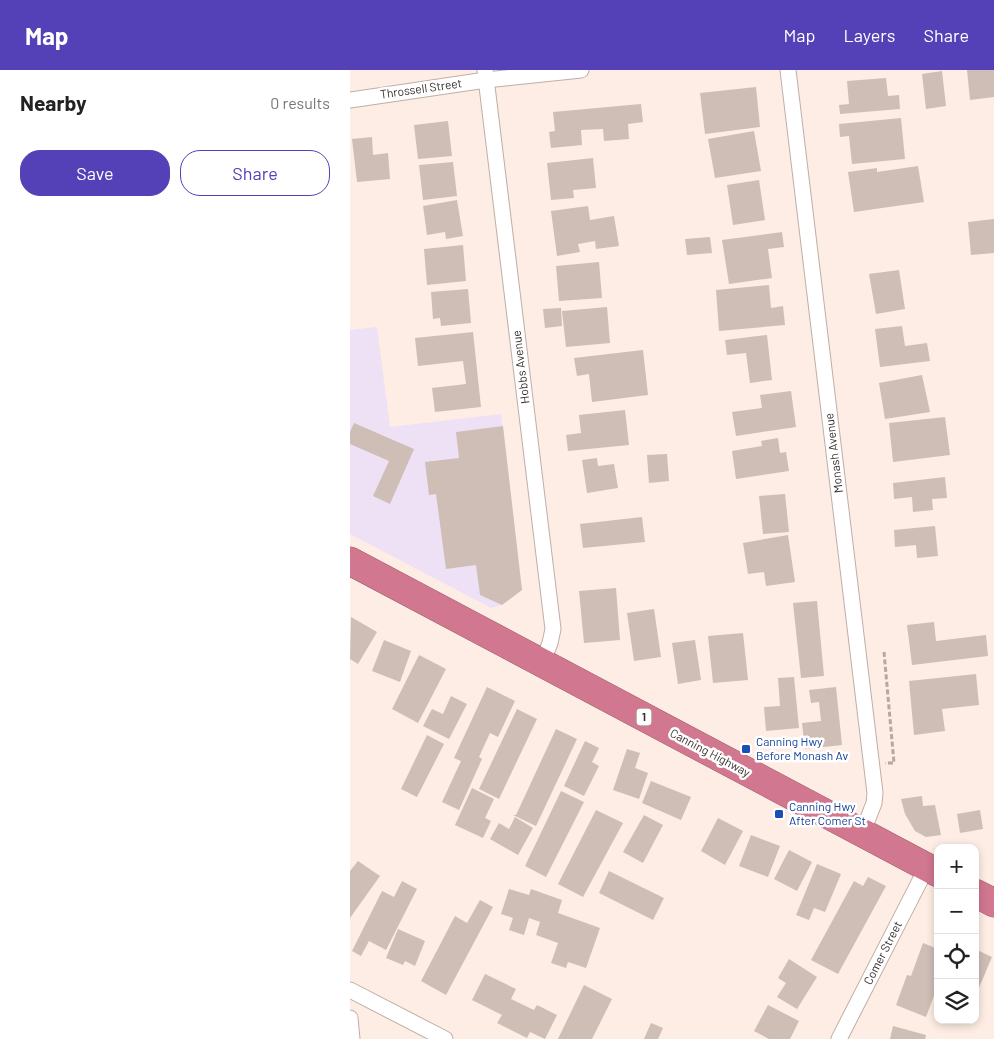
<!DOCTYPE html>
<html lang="en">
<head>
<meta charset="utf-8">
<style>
  body { margin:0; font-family:Barlow,sans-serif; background:#f2f2f2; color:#222 }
  .controls { position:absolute; right:15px; bottom:15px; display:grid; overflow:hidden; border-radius:10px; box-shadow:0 2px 8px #0003 }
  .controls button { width:45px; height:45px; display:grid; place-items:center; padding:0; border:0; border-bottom:1px solid #e0e0e0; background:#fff; color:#222; font:25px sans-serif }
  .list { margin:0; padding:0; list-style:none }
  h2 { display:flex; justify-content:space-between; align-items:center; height:65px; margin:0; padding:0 20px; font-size:21px }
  h2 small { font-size:16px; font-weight:400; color:#767676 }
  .actions { display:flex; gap:10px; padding:15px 20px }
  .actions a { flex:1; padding:11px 0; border:1px solid #5440b7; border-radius:20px; text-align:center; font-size:18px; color:#5440b7 }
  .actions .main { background:#5440b7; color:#fff }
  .icon { flex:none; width:28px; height:28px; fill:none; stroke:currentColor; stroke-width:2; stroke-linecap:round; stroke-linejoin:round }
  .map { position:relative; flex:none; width:644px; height:969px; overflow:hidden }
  header { display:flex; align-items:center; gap:30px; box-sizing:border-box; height:70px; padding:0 25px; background:#5440b7; color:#fff }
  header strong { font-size:24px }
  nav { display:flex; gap:28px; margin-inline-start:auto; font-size:18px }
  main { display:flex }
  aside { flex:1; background:#fff }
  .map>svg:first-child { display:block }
  .commercial { fill:#eee1f5 }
  .building { fill:#cebeb6 }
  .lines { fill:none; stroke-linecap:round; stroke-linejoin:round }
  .street-casing { stroke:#beafa6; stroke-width:17 }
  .highway-casing { stroke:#9b5f6d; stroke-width:29 }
  .path { stroke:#b4a8a1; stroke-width:3; stroke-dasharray:5 2.5; stroke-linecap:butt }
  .street { stroke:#fff; stroke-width:15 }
  .highway { stroke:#d1778f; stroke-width:28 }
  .transit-dot { fill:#1a4fb4; stroke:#fff; stroke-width:2 }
  .labels { text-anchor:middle; stroke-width:5; stroke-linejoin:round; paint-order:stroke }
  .shield { fill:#fff; stroke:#74706d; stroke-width:1 }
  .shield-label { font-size:11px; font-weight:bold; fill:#38322f }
  .street-label { font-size:12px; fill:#38322f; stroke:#fff }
  .transit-label { font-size:12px; fill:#164399; stroke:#fff; text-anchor:start }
</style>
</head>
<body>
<header>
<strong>Map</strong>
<nav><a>Map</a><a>Layers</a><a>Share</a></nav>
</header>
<main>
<aside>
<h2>Nearby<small>0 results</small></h2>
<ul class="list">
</ul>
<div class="actions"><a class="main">Save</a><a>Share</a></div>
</aside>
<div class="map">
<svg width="644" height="969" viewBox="0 0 644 969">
  <rect width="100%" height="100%" fill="#fdede4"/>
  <path class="commercial" d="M27 257 40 357 151 344 172 520 152 535 141 538 0 464V260Z"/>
  <g class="building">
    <path d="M617 0H644V27L620 30Z"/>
    <path d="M592 1 596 36 576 39 572 4Z"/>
    <path d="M536 8 538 26 549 25 550 39 490 44 489 35 499 34 497 11Z"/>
    <path d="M406 17 410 57 355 64 350 23Z"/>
    <path d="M291 34 293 52 278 54 279 69 254 71 253 59 231 60 232 75 201 78 199 62 205 61 203 42Z"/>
    <path d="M551 48 555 89 502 94 499 66 490 67 489 54Z"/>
    <path d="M98 51 102 86 68 89 64 55Z"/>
    <path d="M404 61 411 101 365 108 358 69Z"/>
    <path d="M22 67 23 85 38 83 40 109 7 112 2 69Z"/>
    <path d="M243 88 246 118 223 120 224 128 201 130 197 93Z"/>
    <path d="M103 92 107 126 73 130 69 95Z"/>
    <path d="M568 96 574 132 504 142 498 102 527 98V102Z"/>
    <path d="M409 110 415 150 383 155 377 115Z"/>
    <path d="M107 130 113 166 96 169 95 162 77 165 73 136Z"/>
    <path d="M238 136 240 150 264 146 269 176 246 179 245 171 228 174 230 182 207 186 201 141Z"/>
    <path d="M644 149V183L621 185 618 152Z"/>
    <path d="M432 162 434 177 418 179 422 208 379 214 372 170Z"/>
    <path d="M360 167 362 183 337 185 335 169Z"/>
    <path d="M113 175 116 211 77 215 74 179Z"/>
    <path d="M249 192 252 228 209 231 206 196Z"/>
    <path d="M549 200 555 239 526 244 519 204Z"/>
    <path d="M419 215 421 238 433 236 435 255 369 261 366 220Z"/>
    <path d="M118 219 121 253 91 256 90 248 83 249 81 222Z"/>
    <path d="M257 237 260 273 216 277 212 241Z"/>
    <path d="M211 238 212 256 195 258 193 239Z"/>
    <path d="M552 256 555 276 577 273 580 291 530 297 525 259Z"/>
    <path d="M123 262 131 337 85 342 82 318 116 314 113 291 68 296 65 268Z"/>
    <path d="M417 265 422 310 400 313 396 283 377 285 375 270Z"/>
    <path d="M293 280 298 325 242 332 239 304 227 306 224 288Z"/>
    <path d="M572 305 580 342 535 349 529 313Z"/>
    <path d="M441 321 446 357 386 366 382 342 412 338 410 325Z"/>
    <path d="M275 340 279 375 218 381 216 365 231 363 229 345Z"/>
    <path d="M595 347 600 385 543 392 539 353Z"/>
    <path d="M4 353 64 379 40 434 23 426 39 391 0 374V362Z"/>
    <path d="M153 356 172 520 152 535 130 525 126 495 96 499 86 424 79 425 75 392 109 388 106 362Z"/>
    <path d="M428 368 430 383 436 382 439 401 386 409 382 381 412 376 411 371Z"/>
    <path d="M317 384 319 411 299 413 297 385Z"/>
    <path d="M247 388 248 396 264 394 268 418 237 423 232 390Z"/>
    <path d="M595 407 597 428 582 429 583 440 563 442 562 427 544 429 543 413Z"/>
    <path d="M435 424 439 462 413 464 409 426Z"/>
    <path d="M292 447 295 472 233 478 230 454Z"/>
    <path d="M585 456 588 486 567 488 566 475 545 477 544 460Z"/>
    <path d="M438 465 445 512 416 516 414 502 398 504 393 473Z"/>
    <path d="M266 518 270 570 234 573 229 521Z"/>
    <path d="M467 531 474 606 451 608 443 533Z"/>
    <path d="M304 539 311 587 284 591 277 543Z"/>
    <path d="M1 547 27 562 8 594 0 589Z"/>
    <path d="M584 552 586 571 636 565 638 586 562 595 557 555Z"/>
    <path d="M393 563 398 610 363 613 358 566Z"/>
    <path d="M34 570 61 581 50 612 22 601Z"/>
    <path d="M345 570 351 610 328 614 322 573Z"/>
    <path d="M69 585 96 599 68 653 42 639Z"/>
    <path d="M626 604 629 635 592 639 595 661 564 665 559 611Z"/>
    <path d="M444 607 449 658 416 661 414 637 430 636 428 608Z"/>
    <path d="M137 617 165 631 148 667 140 663 129 687 132 689 109 740 92 732 111 691 104 688Z"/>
    <path d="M486 617 492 675 455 679 452 653 471 651 469 632 461 633 459 620Z"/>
    <path d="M101 626 117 634 99 669 73 656 82 639 93 644Z"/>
    <path d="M167 639 187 649 149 729 129 719Z"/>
    <path d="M206 659 227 669 186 756 163 745H166Z"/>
    <path d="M77 665 94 674 67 727 51 719Z"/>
    <path d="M235 671 249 678 242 692 249 696 234 726 214 716Z"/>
    <path d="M277 679 290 683 285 698 298 703 289 729 263 720Z"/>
    <path d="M301 711 341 727 331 750 292 733Z"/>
    <path d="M122 718 144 729 135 748 141 751 133 768 105 755Z"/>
    <path d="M211 721 234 732 196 807 175 796Z"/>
    <path d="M572 726 573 736 585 735 591 765 576 767 565 761 555 744 551 729Z"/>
    <path d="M246 740 273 753 233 827 208 814Z"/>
    <path d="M630 740 633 759 610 763 607 744Z"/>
    <path d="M294 745 313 755 293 793 273 782Z"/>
    <path d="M165 747 183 758 168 785 140 769 149 753 159 759Z"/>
    <path d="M368 748 393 761 375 795 351 781Z"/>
    <path d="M401 765 430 776 418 807 389 796Z"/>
    <path d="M439 780 462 792 447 821 424 809Z"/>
    <path d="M8 791 30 806 0 848V801Z"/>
    <path d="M467 794 491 804 475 842 464 838 459 850 446 845Z"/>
    <path d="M259 801 314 828 303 850 249 823Z"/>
    <path d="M518 807 536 816 488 904 461 890 504 811 513 816Z"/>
    <path d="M52 811 67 819 36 880 19 871 11 886 2 881 32 821 44 827Z"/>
    <path d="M159 819 179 825 181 819 212 830 208 843 250 858 236 898 218 892 216 898 201 893 208 873 186 865 190 852 179 848 174 865 159 860 163 848 151 844Z"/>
    <path d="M130 830 143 837 96 925 71 911 105 846 117 853Z"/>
    <path d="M48 859 75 871 65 896 55 891 53 895 36 888Z"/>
    <path d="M573 873 588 879V915L576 947 546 935 557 905 561 906Z"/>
    <path d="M625 879 642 887 628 920 625 919Z"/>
    <path d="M439 889 467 907 447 939 427 927 436 913 428 908Z"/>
    <path d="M135 904 166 919 161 929 184 940 187 935 207 945 195 969 180 962 177 968 147 953 152 945 122 930Z"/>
    <path d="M234 915 262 929 242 969H208Z"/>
    <path d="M418 935 449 951 440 969H419L404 961Z"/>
    <path d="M301 953 313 958 308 969H294Z"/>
    <path d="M543 956 576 965 575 969H540Z"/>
  </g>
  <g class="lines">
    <defs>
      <g id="street">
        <path d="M135 0 203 559 200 573 192 593"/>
        <path d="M438 0 525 723 524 733 512 764"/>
        <path d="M0 30 136 10 231 0"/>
        <path d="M0 920 95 969"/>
        <path d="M0 948 2 969"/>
        <path d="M489 969 577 797"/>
      </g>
      <g id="highway">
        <path d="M0 491 588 803"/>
        <path d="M625 823 644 833"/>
      </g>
    </defs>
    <use href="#street" class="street-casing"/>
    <use href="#highway" class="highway-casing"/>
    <path class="path" d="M534 582 544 693H535"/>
    <use href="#street" class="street"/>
    <use href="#highway" class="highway"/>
  </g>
  <g class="transit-dot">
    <rect x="391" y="674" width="10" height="10" rx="2.5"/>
    <rect x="424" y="739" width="10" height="10" rx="2.5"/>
  </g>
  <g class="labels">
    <rect class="shield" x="286.5" y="638.5" width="15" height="17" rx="4"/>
    <g class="shield-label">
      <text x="294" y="651">1</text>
    </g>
    <g class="street-label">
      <text transform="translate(71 19) rotate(-8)" y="4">Throssell Street</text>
      <text transform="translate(171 297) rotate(-97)" y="4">Hobbs Avenue</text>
      <text transform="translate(484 383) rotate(-97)" y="4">Monash Avenue</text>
      <text transform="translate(360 683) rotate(28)" y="4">Canning Highway</text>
      <text transform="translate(533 883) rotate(-63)" y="4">Comer Street</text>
    </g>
    <g class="transit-label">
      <text x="406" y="676">Canning Hwy<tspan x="406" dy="14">Before Monash Av</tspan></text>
      <text x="439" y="741">Canning Hwy<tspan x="439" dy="14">After Comer St</tspan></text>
    </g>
  </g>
</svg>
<div class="controls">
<button>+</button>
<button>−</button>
<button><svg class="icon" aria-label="locate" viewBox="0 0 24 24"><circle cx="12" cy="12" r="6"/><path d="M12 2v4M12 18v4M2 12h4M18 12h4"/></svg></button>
<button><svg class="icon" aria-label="layers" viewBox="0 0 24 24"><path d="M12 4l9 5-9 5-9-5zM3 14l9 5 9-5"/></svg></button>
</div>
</div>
</main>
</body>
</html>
